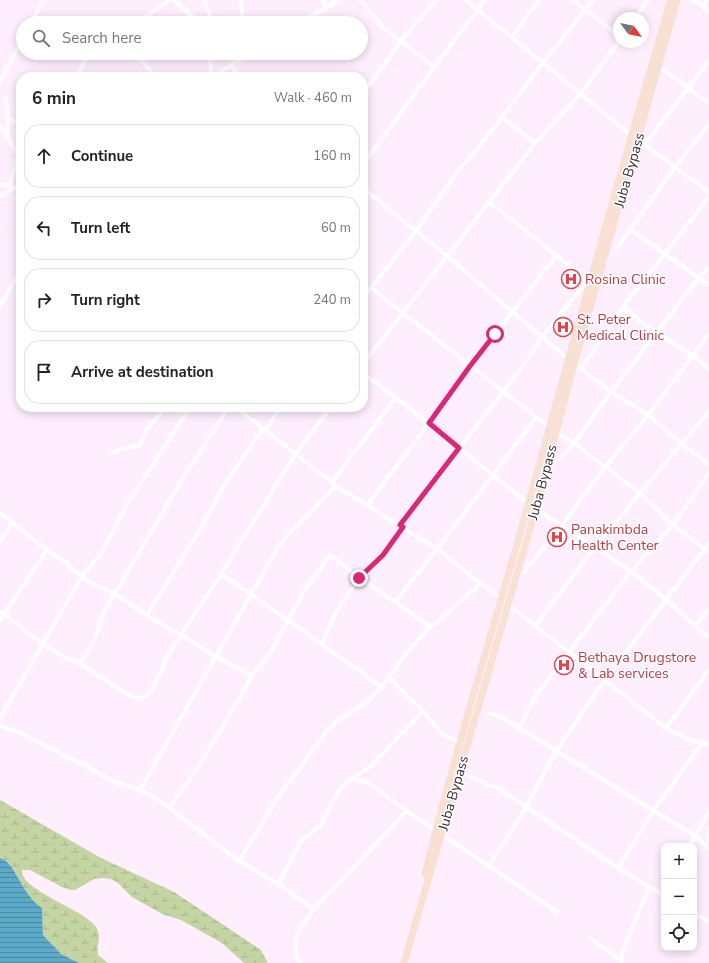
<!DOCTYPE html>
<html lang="en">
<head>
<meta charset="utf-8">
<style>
  body { margin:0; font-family:"Nunito Sans",sans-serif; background:#f6f6f6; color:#222 }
  .controls { position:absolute; right:12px; bottom:12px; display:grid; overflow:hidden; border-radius:8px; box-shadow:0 2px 10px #0003 }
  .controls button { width:36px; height:36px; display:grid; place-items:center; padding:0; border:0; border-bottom:1px solid #e0e0e0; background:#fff; color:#222; font:20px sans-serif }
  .compass { position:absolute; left:613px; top:12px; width:36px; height:36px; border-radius:50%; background:#fff; box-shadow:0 2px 10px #0003; rotate:122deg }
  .stop { position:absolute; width:12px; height:12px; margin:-9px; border:3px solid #db2777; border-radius:50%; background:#fff }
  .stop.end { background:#db2777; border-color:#fff; box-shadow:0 1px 4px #0008 }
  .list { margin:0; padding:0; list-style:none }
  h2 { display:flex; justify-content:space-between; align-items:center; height:52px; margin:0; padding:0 16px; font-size:17px }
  h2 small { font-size:13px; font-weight:400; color:#767676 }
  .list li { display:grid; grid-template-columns:26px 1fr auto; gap:12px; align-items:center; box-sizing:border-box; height:64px; margin:0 8px 8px; padding:0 8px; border:1px solid #e0e0e0; border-radius:16px }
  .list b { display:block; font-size:15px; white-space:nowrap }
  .list em { font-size:13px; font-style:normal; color:#767676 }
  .icon { flex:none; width:22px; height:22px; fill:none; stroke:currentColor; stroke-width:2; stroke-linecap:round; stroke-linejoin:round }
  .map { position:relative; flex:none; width:709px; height:963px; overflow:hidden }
  .search { position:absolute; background:#fff; box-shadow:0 2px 10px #0003; left:16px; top:16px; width:352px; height:44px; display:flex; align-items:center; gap:10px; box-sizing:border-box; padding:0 14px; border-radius:22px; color:#767676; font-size:15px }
  .panel { position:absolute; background:#fff; box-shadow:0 2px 10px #0003; left:16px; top:72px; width:352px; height:340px; border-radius:16px }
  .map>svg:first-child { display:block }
  .wetland { fill:url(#wetland-marsh) }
  .water { fill:url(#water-rules) }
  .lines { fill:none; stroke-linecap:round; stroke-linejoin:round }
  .minor { stroke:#fff; stroke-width:4 }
  .tertiary { stroke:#fff; stroke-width:5.5 }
  .primary { stroke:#f8e0d3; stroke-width:7 }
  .route { stroke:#db2777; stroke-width:5 }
  .labels { text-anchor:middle; stroke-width:3; stroke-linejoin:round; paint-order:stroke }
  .street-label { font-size:14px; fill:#332c33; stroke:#fff }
  .health-label { font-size:14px; fill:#be3a42; stroke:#fff; text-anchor:start }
</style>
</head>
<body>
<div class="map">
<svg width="709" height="963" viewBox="0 0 709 963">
  <defs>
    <pattern id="wetland-marsh" width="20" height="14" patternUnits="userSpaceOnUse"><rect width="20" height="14" fill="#c4d4a2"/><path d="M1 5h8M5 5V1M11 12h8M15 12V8" fill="none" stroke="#a9b68c"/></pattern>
    <pattern id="water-rules" width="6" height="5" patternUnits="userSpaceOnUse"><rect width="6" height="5" fill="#5daac8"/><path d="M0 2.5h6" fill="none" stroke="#4d8ba3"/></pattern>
  </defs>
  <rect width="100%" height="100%" fill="#feeefe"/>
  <path class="wetland" d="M0 800 101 858 174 892 261 950 268 963H244L222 943 181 920 162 914 132 897 118 883 111 879 103 878 94 879 75 890H71L62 887 30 870H22C20 890 86 910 96 927 102 936 96 946 98 955L108 963H79L61 954 43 935 42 908C33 902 25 891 20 881 14 872 11 862 0 858Z"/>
  <path class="water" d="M0 858C11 862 14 872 20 881 25 891 33 902 42 908L43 935 61 954 79 963H0Z"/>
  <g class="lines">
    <g class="minor">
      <path d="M205 0 210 16 209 23"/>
      <path d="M241 0 243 23"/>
      <path d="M323 0 326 8"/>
      <path d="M361 0 382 27 434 67"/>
      <path d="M466 0 632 136 709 192"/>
      <path d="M573 0 614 32 619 40"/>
      <path d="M692 0 703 6 709 12"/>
      <path d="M703 6 707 0"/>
      <path d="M635 18 648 0"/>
      <path d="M31 23 43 0"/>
      <path d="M137 23 169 0"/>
      <path d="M511 38 539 0"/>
      <path d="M130 53 146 65 156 77"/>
      <path d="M209 53 212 76"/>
      <path d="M230 65 241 77"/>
      <path d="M658 66 709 103"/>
      <path d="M76 77 85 61 93 53"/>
      <path d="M211 77 240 60"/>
      <path d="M0 82 23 38"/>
      <path d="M363 94 400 42 436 0"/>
      <path d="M6 98 8 118 7 137 21 159"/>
      <path d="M501 117 535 143"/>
      <path d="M8 118 21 125"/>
      <path d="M0 125 7 136"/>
      <path d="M644 145 709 61"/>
      <path d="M363 165 434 67 485 0"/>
      <path d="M0 185H10L11 187"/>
      <path d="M10 185 18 156"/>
      <path d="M363 188 416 231 447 256 568 359 611 392 648 415 682 444 709 464"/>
      <path d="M0 196 21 185"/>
      <path d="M488 202 514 221 588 281"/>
      <path d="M631 230 709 285"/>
      <path d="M0 232V231"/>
      <path d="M617 248 675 167 709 124"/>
      <path d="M371 288 550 428"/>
      <path d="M363 298 416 231 456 173 480 146 542 64 593 0"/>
      <path d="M0 306 21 271"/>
      <path d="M623 307 656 333 694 356 709 369"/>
      <path d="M363 364 535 143 581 93 619 41"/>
      <path d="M581 369 623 307 709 197"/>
      <path d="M363 374C421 414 473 461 530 504 562 528 598 547 630 571 658 591 683 616 709 637"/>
      <path d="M236 407 336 486 437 549 666 728C679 736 693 743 709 744"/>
      <path d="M265 431 281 407"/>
      <path d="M555 432 574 443 640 493 673 525 709 552"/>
      <path d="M111 453 124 448 139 446 147 429 166 407"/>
      <path d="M557 462 574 443 611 392 699 277 709 268"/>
      <path d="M332 482 396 397"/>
      <path d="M367 505 429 423 470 366 557 255"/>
      <path d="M0 513 47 550 70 565 69 566 89 582 115 594 159 623 181 635 215 656 252 676"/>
      <path d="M400 525 526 362 542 337 587 281"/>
      <path d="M0 541 12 523"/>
      <path d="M524 572 561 526 605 467 648 415 709 334"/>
      <path d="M221 574 251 594 382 687"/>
      <path d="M395 602 437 549 536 418"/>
      <path d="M0 611C25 630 49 652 79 663L86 655 95 638 104 612 181 481 229 407"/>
      <path d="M147 615 202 526 226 482 263 429"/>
      <path d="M0 620 47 550"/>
      <path d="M695 625 709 610"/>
      <path d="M535 626 595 547 709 411"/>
      <path d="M322 644 335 614 359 578 383 555 403 527"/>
      <path d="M79 663 125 693 135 698H143L147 696 153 688 168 655 221 574 296 453 331 407"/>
      <path d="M389 678 423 711 442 734 459 742"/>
      <path d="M488 713 499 716 519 728 695 836 709 848"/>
      <path d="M0 718 82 576 101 554 125 508 190 407"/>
      <path d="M0 726 21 733 68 758 84 764 98 773 115 782 140 790 157 799 239 861 278 884 314 909"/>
      <path d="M519 728 537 694 631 571 673 525 709 473"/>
      <path d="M666 728 709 670"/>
      <path d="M452 769 499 789 510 796 618 868 664 896"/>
      <path d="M351 779 367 782 407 811 557 912"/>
      <path d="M140 790C186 708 232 627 278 547L291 532 336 486"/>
      <path d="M170 808 204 758 252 676 271 651 306 588 330 555 357 576 430 626"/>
      <path d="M709 828V841"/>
      <path d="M689 846 709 812"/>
      <path d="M239 861 276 800 326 732 336 722 364 704 382 687 402 659 430 626 436 623 481 583"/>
      <path d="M489 866 526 807 556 751 604 681 709 543"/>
      <path d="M618 868 653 811 702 743"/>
      <path d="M278 884 301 841 321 825 335 797 345 783 371 766 423 711"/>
      <path d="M660 894 664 887"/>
      <path d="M694 913 709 922"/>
      <path d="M590 938 620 960"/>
      <path d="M300 963C288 941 300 927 314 909L407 811"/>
      <path d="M621 963 622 953 649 887"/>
    </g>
    <g class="tertiary">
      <path d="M174 0 199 23"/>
      <path d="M300 23 339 0"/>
      <path d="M229 53 240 60 250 53"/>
    </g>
    <g class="primary">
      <path d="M425 874C455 750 494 628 528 505 575 336 621 168 671 0"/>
      <path d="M404 963 536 508 574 364 677 0"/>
    </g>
  </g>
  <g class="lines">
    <path class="route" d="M359 578 383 555 403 527 400 525 459 448 429 423 470 366 495 334"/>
  </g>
  <defs>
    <symbol id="hospital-ring" viewBox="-11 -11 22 22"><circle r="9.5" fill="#fff" stroke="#e0444e" stroke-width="1.5"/><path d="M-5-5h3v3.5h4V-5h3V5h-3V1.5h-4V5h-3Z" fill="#e0444e"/></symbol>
  </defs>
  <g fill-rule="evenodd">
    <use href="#hospital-ring" x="560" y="268" width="22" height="22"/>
    <use href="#hospital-ring" x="552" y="316" width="22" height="22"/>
    <use href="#hospital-ring" x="546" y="526" width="22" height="22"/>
    <use href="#hospital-ring" x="553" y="654" width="22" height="22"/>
  </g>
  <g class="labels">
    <g class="street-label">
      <text transform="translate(629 170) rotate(-74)" y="5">Juba Bypass</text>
      <text transform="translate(542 482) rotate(-75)" y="5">Juba Bypass</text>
      <text transform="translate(453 793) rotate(-74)" y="5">Juba Bypass</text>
    </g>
    <g class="health-label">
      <text x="585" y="284">Rosina Clinic</text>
      <text x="577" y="324">St. Peter<tspan x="577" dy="16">Medical Clinic</tspan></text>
      <text x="571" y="534">Panakimbda<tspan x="571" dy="16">Health Center</tspan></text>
      <text x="578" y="662">Bethaya Drugstore<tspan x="578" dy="16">&amp; Lab services</tspan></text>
    </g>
  </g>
</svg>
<div class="controls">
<button>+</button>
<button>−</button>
<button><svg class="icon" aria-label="locate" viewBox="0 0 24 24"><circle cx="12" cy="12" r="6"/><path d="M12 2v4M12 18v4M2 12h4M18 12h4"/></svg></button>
</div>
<svg class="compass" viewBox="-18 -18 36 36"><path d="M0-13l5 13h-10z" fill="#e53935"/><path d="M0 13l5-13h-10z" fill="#767676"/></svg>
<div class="stop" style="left:495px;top:334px"></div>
<div class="stop end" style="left:359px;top:578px"></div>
<div class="search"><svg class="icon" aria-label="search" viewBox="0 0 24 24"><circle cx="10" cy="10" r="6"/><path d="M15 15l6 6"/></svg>Search here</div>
<section class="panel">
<h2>6 min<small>Walk · 460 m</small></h2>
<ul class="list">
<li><svg class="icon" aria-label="ahead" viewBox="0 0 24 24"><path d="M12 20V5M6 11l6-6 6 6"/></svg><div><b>Continue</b></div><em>160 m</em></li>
<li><svg class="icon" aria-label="left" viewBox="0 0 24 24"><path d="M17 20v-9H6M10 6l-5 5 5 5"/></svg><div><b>Turn left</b></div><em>60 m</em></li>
<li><svg class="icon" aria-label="right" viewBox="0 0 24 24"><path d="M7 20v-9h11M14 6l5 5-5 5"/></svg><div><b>Turn right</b></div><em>240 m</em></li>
<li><svg class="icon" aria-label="arrive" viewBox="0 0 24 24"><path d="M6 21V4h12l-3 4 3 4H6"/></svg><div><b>Arrive at destination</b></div></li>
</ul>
</section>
</div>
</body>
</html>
